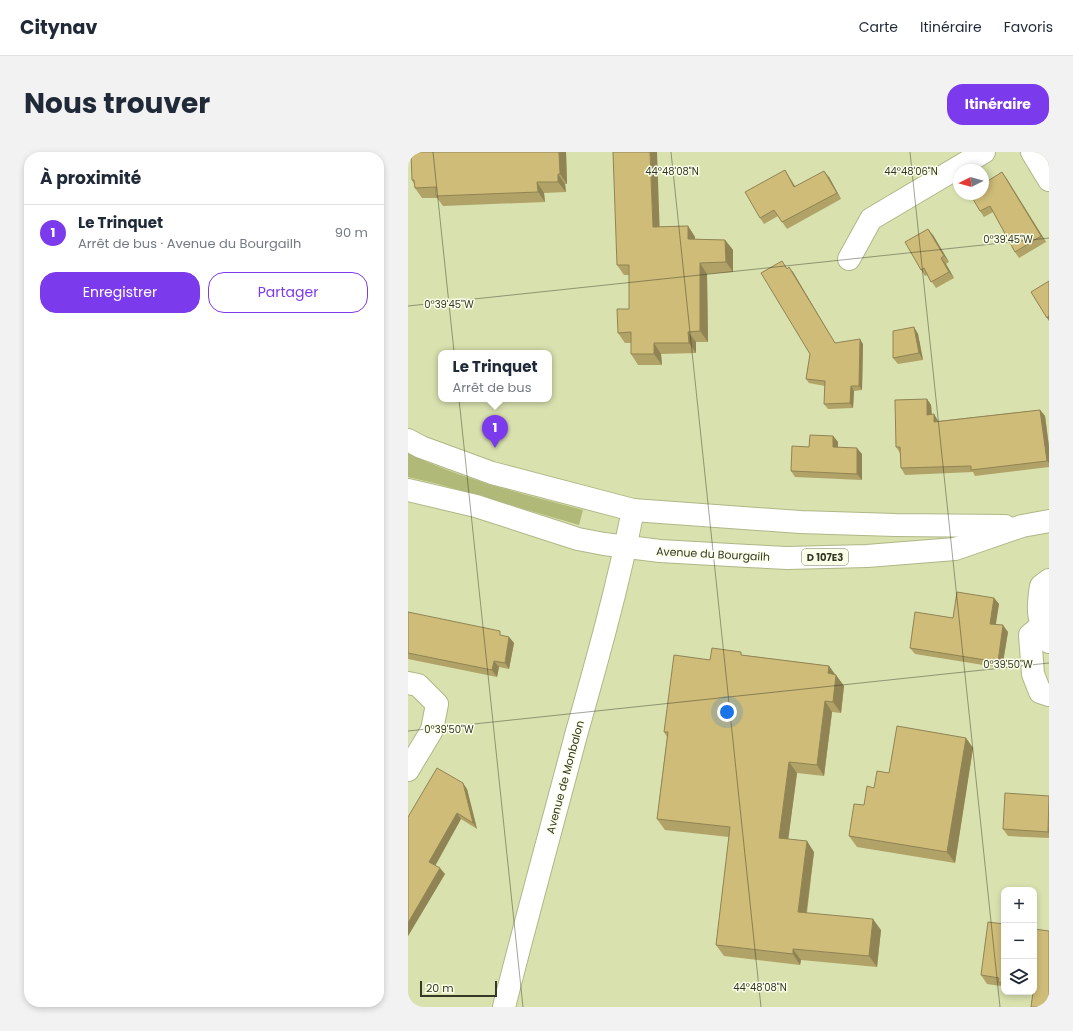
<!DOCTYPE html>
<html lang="fr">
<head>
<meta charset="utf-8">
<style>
  body { margin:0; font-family:Poppins,sans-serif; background:#f2f2f3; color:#1f2937 }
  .controls { position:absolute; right:12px; bottom:12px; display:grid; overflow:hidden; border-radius:8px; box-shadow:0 2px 6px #0003 }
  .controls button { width:36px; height:36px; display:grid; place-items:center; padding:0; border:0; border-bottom:1px solid #e0e1e3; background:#fff; color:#1f2937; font:20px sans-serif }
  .compass { position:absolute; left:545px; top:12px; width:36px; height:36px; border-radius:50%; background:#fff; box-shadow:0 2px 6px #0003; rotate:264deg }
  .scale { position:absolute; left:12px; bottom:10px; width:77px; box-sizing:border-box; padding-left:4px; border:2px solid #353824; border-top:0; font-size:11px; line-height:14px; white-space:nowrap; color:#353824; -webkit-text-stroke:3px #fbffea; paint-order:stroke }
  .you { position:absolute; left:319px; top:560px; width:14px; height:14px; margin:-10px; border:3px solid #fff; border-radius:50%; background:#1a73e8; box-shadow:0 0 0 6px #1a73e833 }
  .badge { display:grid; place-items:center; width:26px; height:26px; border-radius:50%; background:#7c3aed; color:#fff; font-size:13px; font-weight:700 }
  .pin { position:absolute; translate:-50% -33px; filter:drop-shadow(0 1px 2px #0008) }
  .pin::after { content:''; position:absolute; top:21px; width:14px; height:12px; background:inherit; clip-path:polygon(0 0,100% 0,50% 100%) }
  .popup { position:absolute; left:30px; top:198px; width:114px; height:52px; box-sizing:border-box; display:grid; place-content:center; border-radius:8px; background:#fff; filter:drop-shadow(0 1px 3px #0005); font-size:13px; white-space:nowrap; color:#747a83 }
  .popup b { font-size:15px; color:#1f2937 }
  .popup::after { content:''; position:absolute; left:50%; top:100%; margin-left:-8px; border:8px solid transparent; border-top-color:#fff }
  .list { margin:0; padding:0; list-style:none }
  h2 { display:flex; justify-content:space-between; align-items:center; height:52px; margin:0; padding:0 16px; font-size:17px }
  h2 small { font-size:13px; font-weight:400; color:#747a83 }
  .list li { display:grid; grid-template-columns:26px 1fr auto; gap:12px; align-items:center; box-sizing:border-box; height:56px; padding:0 16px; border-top:1px solid #e0e1e3 }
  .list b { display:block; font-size:15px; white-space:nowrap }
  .list p { margin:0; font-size:13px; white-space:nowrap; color:#747a83 }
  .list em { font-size:13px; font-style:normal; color:#747a83 }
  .actions { display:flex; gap:8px; padding:12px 16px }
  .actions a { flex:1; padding:9px 0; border:1px solid #7c3aed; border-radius:16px; text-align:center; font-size:14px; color:#7c3aed }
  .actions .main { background:#7c3aed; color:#fff }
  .icon { flex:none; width:22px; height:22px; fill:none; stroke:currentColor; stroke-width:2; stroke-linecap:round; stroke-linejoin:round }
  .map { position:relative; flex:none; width:641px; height:855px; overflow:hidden; border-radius:16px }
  header { display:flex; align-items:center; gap:24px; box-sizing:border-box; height:56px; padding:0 20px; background:#fff; border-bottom:1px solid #e0e1e3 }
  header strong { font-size:19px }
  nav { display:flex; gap:22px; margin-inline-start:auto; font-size:14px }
  .intro { display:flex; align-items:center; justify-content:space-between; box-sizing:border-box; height:96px; padding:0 24px }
  h1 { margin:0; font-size:28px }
  .button { padding:10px 18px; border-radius:16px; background:#7c3aed; color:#fff; font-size:14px; font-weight:700 }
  main { display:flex; gap:24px; padding:0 24px }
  aside { flex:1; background:#fff; border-radius:16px; box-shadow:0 2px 6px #0003 }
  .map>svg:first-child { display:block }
  .green { fill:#b0b977 }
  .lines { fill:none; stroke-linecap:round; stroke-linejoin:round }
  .minor-casing { stroke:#afb786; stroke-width:24 }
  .major-casing { stroke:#afb786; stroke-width:24 }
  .minor { stroke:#fff; stroke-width:22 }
  .major { stroke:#fff; stroke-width:22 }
  .wall { fill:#b1a267 }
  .shaded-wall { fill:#908454 }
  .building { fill:#cebc78; stroke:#908454 }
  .ticks { fill:none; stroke:#353824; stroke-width:1; stroke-opacity:0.45 }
  .labels { text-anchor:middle; stroke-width:3; stroke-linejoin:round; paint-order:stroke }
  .shield { fill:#fbffea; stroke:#70745f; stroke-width:1 }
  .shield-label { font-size:10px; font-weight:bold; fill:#353824 }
  .street-label { font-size:11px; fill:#353824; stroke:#fbffea }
  .ticks-label { font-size:10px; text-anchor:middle; fill:#353824; stroke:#fbffea; stroke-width:3; stroke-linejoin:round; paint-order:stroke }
</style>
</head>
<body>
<header>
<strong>Citynav</strong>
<nav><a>Carte</a><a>Itinéraire</a><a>Favoris</a></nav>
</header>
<div class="intro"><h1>Nous trouver</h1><a class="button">Itinéraire</a></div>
<main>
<aside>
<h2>À proximité<small></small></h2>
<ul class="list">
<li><span class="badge">1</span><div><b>Le Trinquet</b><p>Arrêt de bus · Avenue du Bourgailh</p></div><em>90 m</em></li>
</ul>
<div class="actions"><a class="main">Enregistrer</a><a>Partager</a></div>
</aside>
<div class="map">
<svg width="641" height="855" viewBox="0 0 641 855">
  <rect width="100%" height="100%" fill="#d9e1af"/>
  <path class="green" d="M0 301C55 328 116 342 175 358L171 373 30 332 0 325Z"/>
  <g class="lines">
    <defs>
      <g id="minor">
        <path d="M624 0 641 28"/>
        <path d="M441 107 463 67 576 0"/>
        <path d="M641 428 633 434C629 458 630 469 641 490"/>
        <path d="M633 474 622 483 625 522 632 540 641 543"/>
        <path d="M0 531 10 533 29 552 24 578 0 618"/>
        <path d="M96 855C119 764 144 674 168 583 189 509 210 434 225 358"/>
      </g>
      <g id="major">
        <path d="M0 288 13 295 84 321 225 358 392 370 487 373 597 374"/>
        <path d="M0 338 68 354 170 387 196 392 252 399 340 404 379 406 459 404 547 397 614 374 641 369"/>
      </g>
    </defs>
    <use href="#minor" class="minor-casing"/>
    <use href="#major" class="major-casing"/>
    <use href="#minor" class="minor"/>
    <use href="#major" class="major"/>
  </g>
  <g class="wall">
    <path d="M158 0 159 32H157L158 40 136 41 137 50 35 54 29 46H14L7 36 6 32 4 28Z"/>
    <path d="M377 18 387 34 421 25 433 47 379 77 370 64 356 72 352 66Z"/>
    <path d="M594 20 638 90 611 106 607 100 585 60 576 65 572 59Z"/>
    <path d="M280 74 287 85V87L317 88 325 98V120L299 122 300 190H288V201L253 202 254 213H230L223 202V191H217L210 181 221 157V123H216L209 113 252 75Z"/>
    <path d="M525 83 541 110 538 112 546 126 528 136 519 123 517 124 513 118Z"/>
    <path d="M377 113 379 117 385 120 427 191 455 192 454 238 446 239 445 256 420 257 416 252 417 234 401 231 398 227 402 202Z"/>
    <path d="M506 175 510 182 515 208 490 212 485 206Z"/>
    <path d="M519 247 523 253 524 262H526L530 269 632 258 637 264 641 295V315L567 324 565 320 497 323 493 316 492 301 488 295Z"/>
    <path d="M425 284 430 290V295L454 302V328L387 325 383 319 401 295Z"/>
    <path d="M586 446 591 452 587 472 600 480 594 516 507 502 502 496 545 466Z"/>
    <path d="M0 460 101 485 106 491 101 517 91 515 89 525 0 507Z"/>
    <path d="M335 503 421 514 436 534 433 561 424 560 416 624 389 621 380 687 406 700 399 761 473 778 469 815 393 808 392 813 316 804 308 793 321 685 257 678 249 667 259 585 256 580Z"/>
    <path d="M558 586 565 596 547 711 449 695 441 684 456 653 466 636 481 621Z"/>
    <path d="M59 637 69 677 53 667 27 713 37 722 0 784V665Z"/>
    <path d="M641 644V686L600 684 595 677Z"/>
    <path d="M596 772V838L593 834 579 832 573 823Z"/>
    <path d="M603 840H626L625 843Z"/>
  </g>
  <g class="shaded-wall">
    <path d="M151 0H158L159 32 152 22Z"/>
    <path d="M242 0H249L252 86 245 75Z"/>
    <path d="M377 18 381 25 391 41 386 35Z"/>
    <path d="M416 19 421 25 433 47 429 41Z"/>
    <path d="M594 20 599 27 638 90 633 84Z"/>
    <path d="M150 22 157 32 158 40 150 30Z"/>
    <path d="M129 30 136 41 137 50 130 40Z"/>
    <path d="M280 74 287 85V97L280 87Z"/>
    <path d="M520 77 525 83 541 110 536 104Z"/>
    <path d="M317 88 325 98V120L318 110Z"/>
    <path d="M533 106 538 112 546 126 541 120Z"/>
    <path d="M292 111 299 122 300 190 292 179Z"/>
    <path d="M381 115 385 120 430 196 427 191Z"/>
    <path d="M641 163V169L639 166Z"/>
    <path d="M506 175 510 182 515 208 511 201Z"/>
    <path d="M280 180 288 190V201L281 191Z"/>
    <path d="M452 187 455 192 454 238 451 234Z"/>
    <path d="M246 191 253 202 254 213 246 202Z"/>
    <path d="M443 234 446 239 445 256 442 251Z"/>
    <path d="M519 247 523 253 524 269 519 263Z"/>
    <path d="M632 258 637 264 641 295V311L639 309Z"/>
    <path d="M526 262 530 269V276L526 270Z"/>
    <path d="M425 284 430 290V302L425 295Z"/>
    <path d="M449 296 454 302V328L449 322Z"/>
    <path d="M586 446 591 452 587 478 582 472Z"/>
    <path d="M595 473 600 480 594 516 590 510Z"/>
    <path d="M101 485 106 491 101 517 97 511Z"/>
    <path d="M86 509 91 515 89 525 84 518Z"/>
    <path d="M421 514 428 524V523L436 534 433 561 425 550 420 521Z"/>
    <path d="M417 549 424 560 416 624 409 613Z"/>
    <path d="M558 586 565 596 547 711 539 700Z"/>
    <path d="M381 610 389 621 379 697 371 686Z"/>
    <path d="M55 631 59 637 69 677 65 671Z"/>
    <path d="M641 654V682L640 680Z"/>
    <path d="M49 661 53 667 26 716 21 710Z"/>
    <path d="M399 689 406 700 397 771 390 760Z"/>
    <path d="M32 716 37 722 0 784V771Z"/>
    <path d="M465 767 473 778 469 815 461 804Z"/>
    <path d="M385 797 393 808 392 813 385 802Z"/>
  </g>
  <g class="building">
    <path d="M3 0H151L152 22H150V30H129L130 40 28 44V35L7 36 6 28H4Z"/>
    <path d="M205 0H242L245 75 280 74V87L317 88 318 110 292 111V179L280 180 281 191H246V202H223V180L210 181 209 157H221V113H209Z"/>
    <path d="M377 18 386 35 416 19 429 41 374 70 366 58 352 66 337 40Z"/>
    <path d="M594 20 633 84 607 100 582 54 572 59 562 42H575V32Z"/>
    <path d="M520 77 536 104 533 106 541 120 523 130 516 116 513 118 497 90Z"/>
    <path d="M374 109 379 117 381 115 427 191 452 187 451 234H443L442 251 416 252 417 229 398 227 402 202 353 121Z"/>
    <path d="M641 129V163L639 166 623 140Z"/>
    <path d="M506 175 511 201 485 206V179Z"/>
    <path d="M519 247V263L526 262V270L632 258 639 309 563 318V314L493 316 492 295H488L487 248Z"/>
    <path d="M402 283 425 284V295L449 296V322L383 319 384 294 401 295Z"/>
    <path d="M549 440 586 446 582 472 595 473 590 510 502 496 507 460 545 466Z"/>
    <path d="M0 460 92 479V483L101 485 97 511 86 509 84 518 0 501Z"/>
    <path d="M304 496 333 500V503L421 514 420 521 428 523 425 550 417 549 409 613 381 610 371 686 399 689 390 760 465 767 461 804 385 797V802L308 793 322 675 249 667 260 580H256L266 503 302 508Z"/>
    <path d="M489 574 558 586 539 700 441 684 446 652 456 653 459 634 466 636 469 619 481 621Z"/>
    <path d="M29 616 55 631 65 671 49 661 21 710 32 716 0 771V665Z"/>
    <path d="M597 641 641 644 640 680 595 677Z"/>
    <path d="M580 770 596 772V831L590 830 591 826 573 823Z"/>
    <path d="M626 777 641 779V855H623L625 840H626Z"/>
  </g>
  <path class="ticks" d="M25 0 115 855M263 0 353 855M502 0 592 855M0 154 641 86M0 579 641 511"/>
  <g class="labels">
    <rect class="shield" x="394" y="397" width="46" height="16" rx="3"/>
    <g class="shield-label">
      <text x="417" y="409">D 107E3</text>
    </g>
    <g class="street-label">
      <text transform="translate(305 402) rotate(3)" y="4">Avenue du Bourgailh</text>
      <text transform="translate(157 625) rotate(-75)" y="4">Avenue de Monbalon</text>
    </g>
  </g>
  <g class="ticks-label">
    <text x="264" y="23">44°48'08"N</text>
    <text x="503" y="23">44°48'06"N</text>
    <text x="600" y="91">0°39'45"W</text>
    <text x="41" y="156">0°39'45"W</text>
    <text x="600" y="516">0°39'50"W</text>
    <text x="41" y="581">0°39'50"W</text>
    <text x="352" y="839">44°48'08"N</text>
  </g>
</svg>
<div class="controls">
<button>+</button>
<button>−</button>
<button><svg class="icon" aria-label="layers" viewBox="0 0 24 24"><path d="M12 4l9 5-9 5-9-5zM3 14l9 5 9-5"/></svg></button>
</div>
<svg class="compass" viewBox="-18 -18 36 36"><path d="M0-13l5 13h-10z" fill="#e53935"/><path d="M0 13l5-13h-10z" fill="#747a83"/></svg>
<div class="scale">20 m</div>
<div class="you"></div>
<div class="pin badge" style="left:87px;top:296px">1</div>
<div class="popup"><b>Le Trinquet</b>Arrêt de bus</div>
</div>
</main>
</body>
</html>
